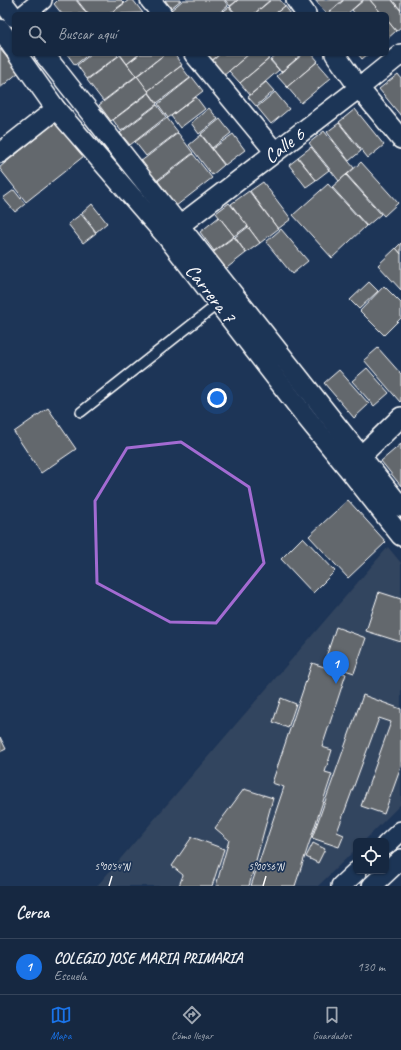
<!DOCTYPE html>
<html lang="es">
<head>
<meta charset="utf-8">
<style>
  body { margin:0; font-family:Caveat,sans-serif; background:#1f3048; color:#f1f3f6 }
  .controls { position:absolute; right:12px; bottom:12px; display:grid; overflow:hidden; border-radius:6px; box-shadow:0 1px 3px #0004 }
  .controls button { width:36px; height:36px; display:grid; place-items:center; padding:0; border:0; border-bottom:1px solid #35445a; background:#162841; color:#f1f3f6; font:20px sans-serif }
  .you { position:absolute; left:217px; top:398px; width:14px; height:14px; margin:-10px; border:3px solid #fff; border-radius:50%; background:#1a73e8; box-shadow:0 0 0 6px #1a73e833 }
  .badge { display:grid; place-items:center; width:26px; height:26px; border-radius:50%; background:#1a73e8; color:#fff; font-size:13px; font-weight:700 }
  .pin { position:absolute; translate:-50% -33px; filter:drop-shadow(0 1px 2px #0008) }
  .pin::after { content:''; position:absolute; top:21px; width:14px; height:12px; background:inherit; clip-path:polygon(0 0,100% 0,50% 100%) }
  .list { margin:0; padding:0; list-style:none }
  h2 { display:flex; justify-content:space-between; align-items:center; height:52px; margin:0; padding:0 16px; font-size:17px }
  h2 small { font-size:13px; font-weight:400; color:#9ea6b1 }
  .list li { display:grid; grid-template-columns:26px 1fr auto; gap:12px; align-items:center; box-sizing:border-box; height:56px; padding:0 16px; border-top:1px solid #35445a }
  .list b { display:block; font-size:15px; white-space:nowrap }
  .list p { margin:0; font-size:13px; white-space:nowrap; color:#9ea6b1 }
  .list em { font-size:13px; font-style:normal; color:#9ea6b1 }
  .icon { flex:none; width:22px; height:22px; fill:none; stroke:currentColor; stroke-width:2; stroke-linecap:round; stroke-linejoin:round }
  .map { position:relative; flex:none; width:401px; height:886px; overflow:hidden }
  .search { position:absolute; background:#162841; box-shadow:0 1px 3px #0004; left:12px; right:12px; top:12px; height:44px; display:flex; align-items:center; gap:10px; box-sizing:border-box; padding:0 14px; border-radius:6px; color:#9ea6b1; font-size:15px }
  .sheet { height:108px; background:#162841 }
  nav { display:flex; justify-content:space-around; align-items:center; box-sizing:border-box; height:56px; border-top:1px solid #35445a; background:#162841; font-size:11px; color:#9ea6b1 }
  nav a { display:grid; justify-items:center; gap:2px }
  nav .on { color:#1a73e8 }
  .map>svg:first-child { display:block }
  .built { fill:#32445e }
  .building { fill:#63676d; stroke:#fff }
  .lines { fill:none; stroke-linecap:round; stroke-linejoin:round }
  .lane-casing { stroke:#fff; stroke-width:12 }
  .street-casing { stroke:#fff; stroke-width:22 }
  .lane { stroke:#1d3557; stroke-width:9 }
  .street { stroke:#1d3557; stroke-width:19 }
  .marked { fill:none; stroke:#a36bd2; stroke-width:3; stroke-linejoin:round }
  .ticks { fill:none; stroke:#fff; stroke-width:1.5 }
  .labels { text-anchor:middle; stroke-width:3.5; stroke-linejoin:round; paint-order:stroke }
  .street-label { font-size:20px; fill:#fff; stroke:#1d3557 }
  .ticks-label { font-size:10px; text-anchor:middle; fill:#fff; stroke:#1d3557; stroke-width:3.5; stroke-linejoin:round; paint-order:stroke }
</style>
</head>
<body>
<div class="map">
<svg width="401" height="886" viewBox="0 0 401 886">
  <rect width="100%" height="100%" fill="#1d3557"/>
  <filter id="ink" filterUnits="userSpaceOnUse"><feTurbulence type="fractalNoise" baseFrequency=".025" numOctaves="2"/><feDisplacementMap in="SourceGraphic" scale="8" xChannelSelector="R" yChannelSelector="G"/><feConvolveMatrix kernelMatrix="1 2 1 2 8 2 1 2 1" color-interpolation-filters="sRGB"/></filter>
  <g filter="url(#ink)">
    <path class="built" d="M388 547 401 563V804L364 841H356V849L318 886H97Z"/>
    <g class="building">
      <path d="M58 0H76L87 14H62L54 4Z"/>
      <path d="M77 0H121L124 3 109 14H88Z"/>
      <path d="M129 0H133L143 13 110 14Z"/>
      <path d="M165 0H181L171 8Z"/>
      <path d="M183 0H224L228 6 218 14H172L170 11Z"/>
      <path d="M225 0H238L230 6Z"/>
      <path d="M238 0H270L254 14H236L230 7Z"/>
      <path d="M271 0H280L285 6 275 14H254Z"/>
      <path d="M315 0H343L327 14Z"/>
      <path d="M344 0H363L347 14H331L330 12Z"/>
      <path d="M364 0H370L382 14H355L352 10Z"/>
      <path d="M370 0H392L401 11V27L396 31 387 20V14H382Z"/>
      <path d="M392 0H401V10Z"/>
      <path d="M285 6 291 14H275Z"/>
      <path d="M229 7 235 14H220Z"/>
      <path d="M387 20 396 31 387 39Z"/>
      <path d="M0 49 19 72 0 88Z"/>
      <path d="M67 54H89L75 65Z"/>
      <path d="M91 54H116L118 56 87 79 77 65Z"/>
      <path d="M120 54H139L127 64Z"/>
      <path d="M140 54H165L136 76 127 64Z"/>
      <path d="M165 54H174L182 65 148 91 137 76Z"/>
      <path d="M205 54H220L211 61Z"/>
      <path d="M220 54H249L222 77 211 62Z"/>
      <path d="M249 54H268L271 57 240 83 229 71Z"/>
      <path d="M278 54H302L281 72 271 60Z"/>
      <path d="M303 54H312L318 61 287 87 277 76Z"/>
      <path d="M358 54H368L362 59Z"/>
      <path d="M120 55 136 76 103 101 87 80Z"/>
      <path d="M269 59 279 70 250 95 240 83Z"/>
      <path d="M317 62 331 78 301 103 287 87Z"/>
      <path d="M181 66 190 78 157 103 148 91Z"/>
      <path d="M398 74 401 78V116L379 89Z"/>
      <path d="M137 76 149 92 111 121 99 105Z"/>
      <path d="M192 77 203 91 168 118 158 104Z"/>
      <path d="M266 82 274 91 256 106 248 97Z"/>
      <path d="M275 92 289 109 271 124 257 107Z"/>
      <path d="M149 93 157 104 121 131 113 120Z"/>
      <path d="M196 97 205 109 180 128 171 116Z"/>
      <path d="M157 105 166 117 130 145 120 133Z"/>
      <path d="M209 108 218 119 199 134 191 123Z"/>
      <path d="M355 109 384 145 368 158 339 122Z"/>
      <path d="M167 118 178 132 146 156 135 142Z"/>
      <path d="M220 119 231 133 212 148 201 134Z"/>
      <path d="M56 122 84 156 26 202 0 169V167Z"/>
      <path d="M339 123 361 151 349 161 327 132Z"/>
      <path d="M324 131 354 168 339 181 309 143Z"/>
      <path d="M178 133 193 153 155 182 140 162Z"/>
      <path d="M233 134 245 150 225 165 212 149Z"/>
      <path d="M201 135 224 165 212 175 189 145Z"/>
      <path d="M311 147 329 170 316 180 298 157Z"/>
      <path d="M193 154 212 178 176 206 158 181Z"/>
      <path d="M298 158 316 180 306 187 289 165Z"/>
      <path d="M361 162 398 203 384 216 347 175Z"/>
      <path d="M346 175 381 214 367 226 332 187Z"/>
      <path d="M263 182 291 219 278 229 250 191Z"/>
      <path d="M328 184 366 226 332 258 293 215Z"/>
      <path d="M14 190 25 204 15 212 3 198Z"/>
      <path d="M249 191 278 229 260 243 231 204Z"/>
      <path d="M229 203 248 226 234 236 216 213Z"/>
      <path d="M92 204 107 223 96 232 82 213Z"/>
      <path d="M81 214 96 233 83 243 68 224Z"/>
      <path d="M219 217 234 236 214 251 200 232Z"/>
      <path d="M248 227 260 243 246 253 235 237Z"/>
      <path d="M281 229 308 261 292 274 266 242Z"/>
      <path d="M234 237 246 253 223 271 211 254Z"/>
      <path d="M401 243V254L396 248Z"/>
      <path d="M396 248 401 254V290L378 265Z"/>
      <path d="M369 282 378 291 359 309 350 300Z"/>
      <path d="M384 286 401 303V318L384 335 360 311Z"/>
      <path d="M378 348 401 374V401L400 402 364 360Z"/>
      <path d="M367 368 389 393 374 406 352 381Z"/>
      <path d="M339 370 369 404 354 418 324 383Z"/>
      <path d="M48 408 76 449 41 473 14 432Z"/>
      <path d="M401 444V486L381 461Z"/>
      <path d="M348 500 386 542 348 578 309 536Z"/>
      <path d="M303 537 335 571 313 593 281 559Z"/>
      <path d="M379 592 401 599V642L366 631Z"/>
      <path d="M336 627 366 638 354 673 324 663Z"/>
      <path d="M312 663 346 674 322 747 332 750 325 772 332 774 295 886H251L284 787 272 783Z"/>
      <path d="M363 695 401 709V767L384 814 361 806 391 722 379 718 337 832 344 835 339 847 312 838Z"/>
      <path d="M281 698 296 704 288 728 273 722Z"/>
      <path d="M0 737 6 749 0 752Z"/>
      <path d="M244 789 273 798 249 886H216L229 840 215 828Z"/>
      <path d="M192 837 224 849 212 886H179L183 875 172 866Z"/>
      <path d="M313 843 325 849 318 863 306 857Z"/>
    </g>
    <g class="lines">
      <defs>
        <path id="lane" d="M81 412 219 303"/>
        <g id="street">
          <path d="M1 0 14 17"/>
          <path d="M150 0 162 14"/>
          <path d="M296 0 306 14"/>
          <path d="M25 14 42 0"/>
          <path d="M0 29 14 49"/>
          <path d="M17 54 56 109 167 237 306 417 350 471 401 536"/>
          <path d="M44 54 401 507"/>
          <path d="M194 54 275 152"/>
          <path d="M335 54 359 88 401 139"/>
          <path d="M0 153 56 109"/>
          <path d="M171 233 179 226 359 88 401 54"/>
          <path d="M361 456 401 417"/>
          <path d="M386 845 401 831"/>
          <path d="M341 886 357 871"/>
          <path d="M372 886 401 859"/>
        </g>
      </defs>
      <use href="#lane" class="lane-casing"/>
      <use href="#street" class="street-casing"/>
      <use href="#lane" class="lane"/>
      <use href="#street" class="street"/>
    </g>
  </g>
  <path class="marked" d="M181 442 249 487 264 563 216 623 170 622 97 583 95 501 127 448Z"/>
  <path class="ticks" d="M109 886 112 876M263 886 266 876"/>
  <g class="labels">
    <g class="street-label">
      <text transform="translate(284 145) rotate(-37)" y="7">Calle 6</text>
      <text transform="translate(211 293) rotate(52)" y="7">Carrera 7</text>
    </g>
  </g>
  <g class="ticks-label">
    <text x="112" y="870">5°00'54"N</text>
    <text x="266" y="870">5°00'56"N</text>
  </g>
</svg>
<div class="controls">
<button><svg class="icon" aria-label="locate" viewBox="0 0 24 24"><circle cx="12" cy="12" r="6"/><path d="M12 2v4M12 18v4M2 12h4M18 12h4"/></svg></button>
</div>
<div class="you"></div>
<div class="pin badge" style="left:336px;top:684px">1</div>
<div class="search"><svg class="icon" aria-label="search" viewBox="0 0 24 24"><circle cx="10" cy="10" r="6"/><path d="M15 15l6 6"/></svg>Buscar aquí</div>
</div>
<section class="sheet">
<h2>Cerca<small></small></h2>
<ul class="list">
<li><span class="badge">1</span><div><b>COLEGIO JOSE MARIA PRIMARIA</b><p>Escuela</p></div><em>130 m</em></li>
</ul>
</section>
<nav>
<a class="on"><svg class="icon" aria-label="map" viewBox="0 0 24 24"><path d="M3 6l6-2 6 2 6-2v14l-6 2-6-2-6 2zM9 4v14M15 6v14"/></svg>Mapa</a>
<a><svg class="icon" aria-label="directions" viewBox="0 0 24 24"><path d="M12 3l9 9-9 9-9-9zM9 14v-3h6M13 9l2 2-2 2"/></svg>Cómo llegar</a>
<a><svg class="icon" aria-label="saved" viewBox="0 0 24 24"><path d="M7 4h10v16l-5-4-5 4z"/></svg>Guardados</a>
</nav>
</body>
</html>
